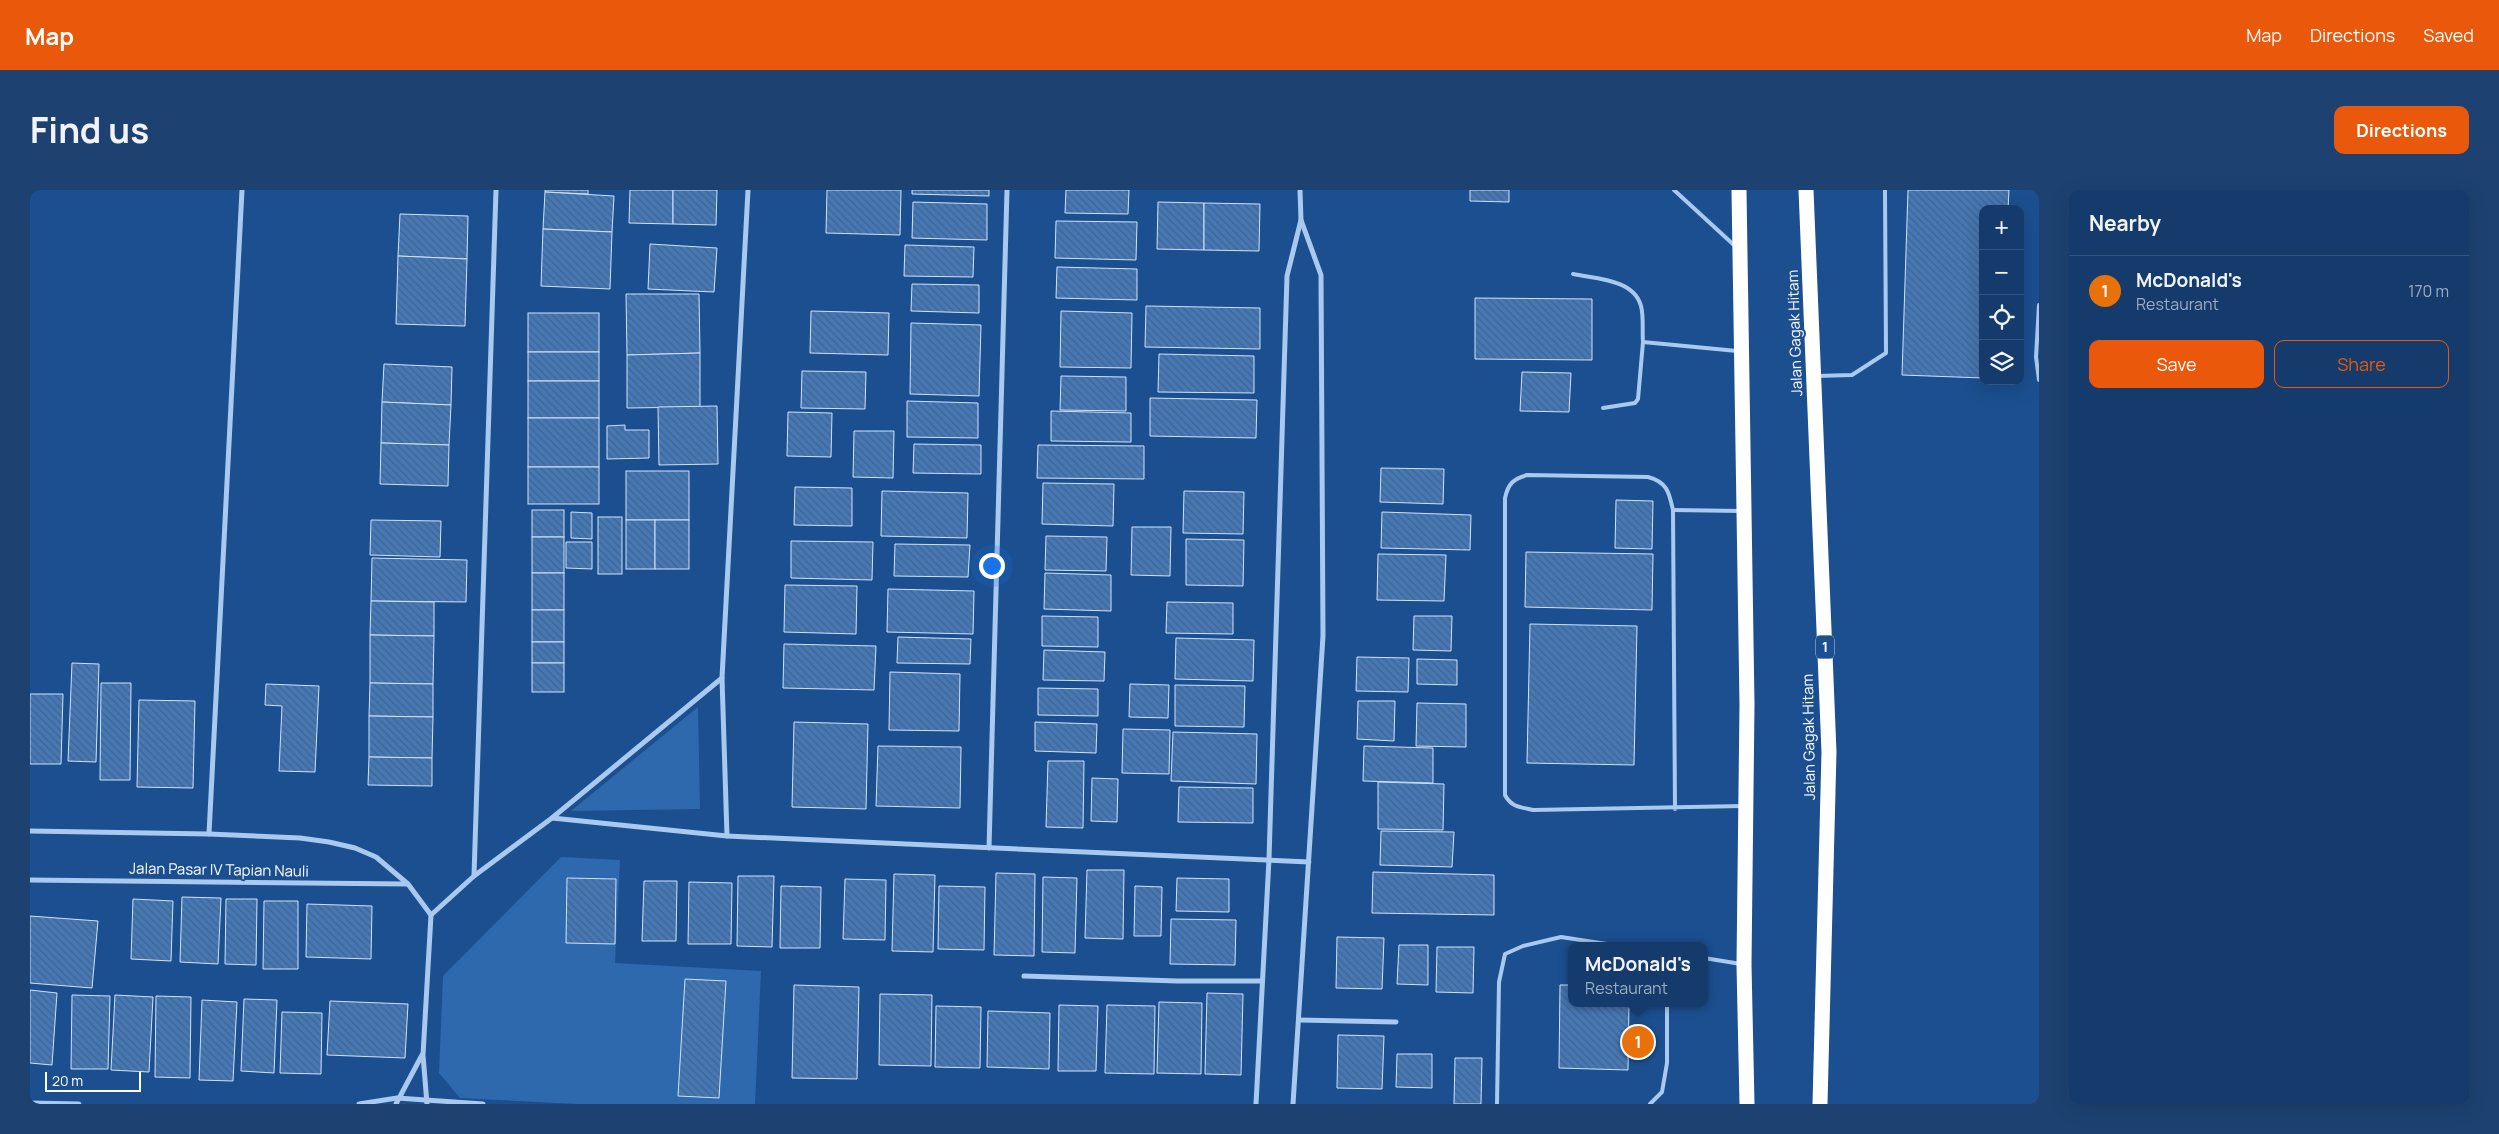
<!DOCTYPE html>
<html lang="en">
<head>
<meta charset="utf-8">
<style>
  body { margin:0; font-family:Manrope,sans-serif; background:#1d4271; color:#f1f3f6 }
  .controls { position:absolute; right:15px; top:15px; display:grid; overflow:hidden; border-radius:10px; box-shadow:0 5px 20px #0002 }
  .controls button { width:45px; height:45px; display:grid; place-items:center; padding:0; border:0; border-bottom:1px solid #33557e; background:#143b6b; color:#f1f3f6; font:25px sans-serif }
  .scale { position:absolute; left:15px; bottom:12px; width:96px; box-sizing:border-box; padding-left:5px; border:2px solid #fff; border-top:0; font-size:14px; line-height:18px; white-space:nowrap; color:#fff; -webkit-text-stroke:4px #1b4f8f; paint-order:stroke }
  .you { position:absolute; left:961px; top:375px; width:18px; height:18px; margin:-12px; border:4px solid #fff; border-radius:50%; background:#1a73e8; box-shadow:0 0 0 8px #1a73e833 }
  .badge { display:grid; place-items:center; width:32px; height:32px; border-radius:50%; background:#ea580c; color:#fff; font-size:16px; font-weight:700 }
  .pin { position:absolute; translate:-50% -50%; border:2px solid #fff; box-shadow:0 1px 5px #0006 }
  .popup { position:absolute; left:1538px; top:752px; width:140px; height:65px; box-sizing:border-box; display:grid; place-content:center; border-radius:10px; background:#143b6b; filter:drop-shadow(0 1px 4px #0005); font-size:16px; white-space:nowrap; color:#9dadc1 }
  .popup b { font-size:19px; color:#f1f3f6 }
  .popup::after { content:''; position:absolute; left:50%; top:100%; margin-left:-10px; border:10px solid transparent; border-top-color:#143b6b }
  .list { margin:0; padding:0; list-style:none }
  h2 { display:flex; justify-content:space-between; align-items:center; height:65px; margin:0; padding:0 20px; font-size:21px }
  h2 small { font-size:16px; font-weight:400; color:#9dadc1 }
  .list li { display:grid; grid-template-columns:32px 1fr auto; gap:15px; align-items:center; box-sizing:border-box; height:70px; padding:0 20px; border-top:1px solid #33557e }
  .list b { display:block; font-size:19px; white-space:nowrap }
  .list p { margin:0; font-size:16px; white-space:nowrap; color:#9dadc1 }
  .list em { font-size:16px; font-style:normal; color:#9dadc1 }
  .actions { display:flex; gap:10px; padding:15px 20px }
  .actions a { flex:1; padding:11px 0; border:1px solid #ea580c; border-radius:10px; text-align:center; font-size:18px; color:#ea580c }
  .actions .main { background:#ea580c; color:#fff }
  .icon { flex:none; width:28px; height:28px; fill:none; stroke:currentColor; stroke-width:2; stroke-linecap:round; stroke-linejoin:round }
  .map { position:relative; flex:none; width:2009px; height:914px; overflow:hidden; border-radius:10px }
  header { display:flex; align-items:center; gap:30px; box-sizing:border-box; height:70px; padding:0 25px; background:#ea580c; color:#fff }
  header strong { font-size:24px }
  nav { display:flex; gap:28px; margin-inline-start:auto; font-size:18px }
  .intro { display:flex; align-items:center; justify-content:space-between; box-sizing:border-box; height:120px; padding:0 30px }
  h1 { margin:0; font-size:35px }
  .button { padding:12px 22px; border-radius:10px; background:#ea580c; color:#fff; font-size:18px; font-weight:700 }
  main { display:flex; gap:30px; padding:0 30px }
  aside { flex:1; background:#143b6b; border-radius:10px; box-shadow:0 5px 20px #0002 }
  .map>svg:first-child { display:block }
  .green { fill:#2e69ad }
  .building { fill:url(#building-back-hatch); stroke:#cfe3fa }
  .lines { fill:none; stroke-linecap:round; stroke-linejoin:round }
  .lane { stroke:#a9c9ee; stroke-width:4 }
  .street { stroke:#a9c9ee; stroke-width:5 }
  .highway { stroke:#fff; stroke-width:15 }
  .labels { text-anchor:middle; stroke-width:4; stroke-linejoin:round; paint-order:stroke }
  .shield { fill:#1b4f8f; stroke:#bbcadd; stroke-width:1 }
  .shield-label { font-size:14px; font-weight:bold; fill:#fff }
  .street-label { font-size:15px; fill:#fff; stroke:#1b4f8f }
</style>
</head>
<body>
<header>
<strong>Map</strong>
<nav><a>Map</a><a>Directions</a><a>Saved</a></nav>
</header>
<div class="intro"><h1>Find us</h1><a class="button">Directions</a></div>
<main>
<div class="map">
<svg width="2009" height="914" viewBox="0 0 2009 914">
  <defs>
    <pattern id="building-back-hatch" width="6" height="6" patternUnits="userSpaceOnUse" patternTransform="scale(1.25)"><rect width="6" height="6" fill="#4478b7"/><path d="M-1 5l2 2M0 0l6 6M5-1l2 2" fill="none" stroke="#486282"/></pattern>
  </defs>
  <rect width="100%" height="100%" fill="#1b4f8f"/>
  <g class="green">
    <path d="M668 517 670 619 541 621Z"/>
    <path d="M531 667 590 670 585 773 731 781 725 914H547L430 908 409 883 413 786Z"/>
  </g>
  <g class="building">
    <path d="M515 0H558V4L515 2Z"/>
    <path d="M600 0H643V34L599 33Z"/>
    <path d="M643 0H687L686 35 643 34Z"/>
    <path d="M797 0H871L870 45 796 43Z"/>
    <path d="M882 0H959V6L882 4Z"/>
    <path d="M1036 0H1099L1098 24 1035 23Z"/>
    <path d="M1440 0H1479V12L1440 11Z"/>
    <path d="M1878 0H1979L1978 19H1953V188L1872 185Z"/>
    <path d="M515 2 584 6 582 42 513 39Z"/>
    <path d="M883 12 957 14V50L882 48Z"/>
    <path d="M1128 12 1174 13V60L1127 59Z"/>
    <path d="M1174 13 1230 14 1229 61 1174 60Z"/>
    <path d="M370 24 438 26 437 69 368 66Z"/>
    <path d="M1026 31 1107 32 1106 70 1025 68Z"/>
    <path d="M513 39 582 42 580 99 511 96Z"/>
    <path d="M620 54 687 58 684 102 618 99Z"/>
    <path d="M875 55 944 57 943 87 874 86Z"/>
    <path d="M368 66 437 69 435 136 366 134Z"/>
    <path d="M1027 77 1107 79V110L1026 108Z"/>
    <path d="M882 94 949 95V123L881 121Z"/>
    <path d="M596 104H669L670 163 597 165Z"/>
    <path d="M1445 108 1562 109V170L1445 169Z"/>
    <path d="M1116 116 1230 118V159L1115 157Z"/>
    <path d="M781 121 859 123 858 165 780 163Z"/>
    <path d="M1031 121 1102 123 1101 178 1030 177Z"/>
    <rect x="498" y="123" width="71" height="39"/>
    <path d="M881 133 951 135 949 206 880 204Z"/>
    <rect x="498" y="162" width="71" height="29"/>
    <path d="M670 163V217L597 218V165Z"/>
    <path d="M1129 164 1224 166V203L1128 202Z"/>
    <path d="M354 174 422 177 421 215 352 212Z"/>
    <path d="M772 181 836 182 835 219 771 218Z"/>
    <path d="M1492 182 1541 183 1539 222 1490 221Z"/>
    <path d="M1031 186 1096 187V221L1030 220Z"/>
    <rect x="498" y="191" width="71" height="37"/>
    <path d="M1120 208 1227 210 1226 248 1120 246Z"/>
    <path d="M877 211 948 213V248L877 247Z"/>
    <path d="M352 212 421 215 419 255 351 253Z"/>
    <path d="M687 216 688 274 629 275 628 217Z"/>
    <path d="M1021 221 1101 223V252L1021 251Z"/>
    <path d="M758 222 802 223 801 267 757 266Z"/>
    <rect x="498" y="228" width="71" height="49"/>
    <path d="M595 235V240H619V268L577 269V236Z"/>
    <path d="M824 241H864L863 288 823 287Z"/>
    <path d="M351 253 419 255 418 296 350 294Z"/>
    <path d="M884 254 951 255V284L883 283Z"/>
    <path d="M1008 255 1114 256V289L1007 288Z"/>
    <rect x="498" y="277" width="71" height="37"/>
    <path d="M1351 278 1414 279 1413 314 1350 312Z"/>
    <rect x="596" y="281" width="63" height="49"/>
    <path d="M1013 293 1084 294 1083 336 1012 334Z"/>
    <path d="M765 297 822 298V336L764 335Z"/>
    <path d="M852 301 938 303 937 348 851 346Z"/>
    <path d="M1154 301 1214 302 1213 344 1153 343Z"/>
    <path d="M1586 310 1623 311 1622 359 1585 358Z"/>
    <rect x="502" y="320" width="32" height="27"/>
    <path d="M541 322 562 323V349L541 348Z"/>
    <path d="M1352 322 1441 325 1440 360 1351 358Z"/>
    <rect x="568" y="327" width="24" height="57"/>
    <path d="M341 330 411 331 410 367 340 365Z"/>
    <rect x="596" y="330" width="29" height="49"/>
    <rect x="625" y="330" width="34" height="49"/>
    <path d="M1102 337H1141L1140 386 1101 385Z"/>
    <path d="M1016 346 1077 347 1076 381 1015 380Z"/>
    <rect x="502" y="347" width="32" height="36"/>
    <path d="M1156 349 1214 350 1213 396 1156 395Z"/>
    <path d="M761 351 843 352 842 390 761 388Z"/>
    <path d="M536 352H562V379L536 378Z"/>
    <path d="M865 354 940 355 938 387 864 386Z"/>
    <path d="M1496 362 1623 364 1622 420 1495 417Z"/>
    <path d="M1348 364 1416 365 1414 411 1347 410Z"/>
    <path d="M342 368 437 370 436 412 341 411Z"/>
    <rect x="502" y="383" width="32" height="37"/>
    <path d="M1015 383 1081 385V421L1014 419Z"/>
    <path d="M755 395 827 396 826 444 754 442Z"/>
    <path d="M858 399 944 401 943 444 857 442Z"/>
    <path d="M341 411 404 412V446L340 445Z"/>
    <path d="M1137 412 1203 413V444L1136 443Z"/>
    <rect x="502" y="420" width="32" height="32"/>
    <path d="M1012 426 1068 427V457L1012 456Z"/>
    <path d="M1384 426H1422L1421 461 1383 460Z"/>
    <path d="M1500 434 1607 436 1604 575 1497 573Z"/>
    <path d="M340 445 404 446 403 494 340 493Z"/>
    <path d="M868 447 941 449 940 474 867 473Z"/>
    <path d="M1146 448 1224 450 1223 491 1145 489Z"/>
    <rect x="502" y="452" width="32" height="21"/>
    <path d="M754 454 846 456 844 500 753 498Z"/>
    <path d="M1014 460 1075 462 1074 491 1013 490Z"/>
    <path d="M1327 467 1379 468 1378 502 1326 501Z"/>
    <path d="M1387 469 1427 470V495L1387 494Z"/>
    <path d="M42 473 69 474 66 572 38 571Z"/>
    <rect x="502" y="473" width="32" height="29"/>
    <path d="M860 482 930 484 929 541 859 540Z"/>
    <path d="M71 493H101L100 590H70Z"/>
    <path d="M340 493 403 494V527L339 526Z"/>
    <path d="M236 494 289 496 285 582 249 581 252 516 235 515Z"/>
    <path d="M1100 494 1139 495 1138 528 1099 527Z"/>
    <path d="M1145 495 1215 496 1214 537 1145 536Z"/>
    <path d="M1008 498 1068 499V526L1008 525Z"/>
    <path d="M0 504H33L31 574H0Z"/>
    <path d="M109 510 165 511 163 598 107 597Z"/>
    <path d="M1328 511H1365L1364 551 1327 549Z"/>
    <path d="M1387 513 1436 514V557L1386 556Z"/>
    <path d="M339 526 403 527 402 568 339 567Z"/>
    <path d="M764 532 838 534 836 619 762 617Z"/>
    <path d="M1005 532 1067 534 1066 563 1005 561Z"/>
    <path d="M1093 539 1140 540 1139 584 1092 583Z"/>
    <path d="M1143 542 1227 544 1226 594 1141 591Z"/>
    <path d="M848 556 931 557 930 618 846 616Z"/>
    <path d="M1334 556 1403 558V593L1333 591Z"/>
    <path d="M339 567 402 568V596L338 595Z"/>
    <path d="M1018 571H1054L1053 638 1016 637Z"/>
    <path d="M1062 588 1088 589 1087 632 1061 631Z"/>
    <path d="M1348 592 1414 594 1413 640 1348 639Z"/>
    <path d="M1149 597 1223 598V633L1148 632Z"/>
    <path d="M1351 641 1424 642 1422 677 1350 675Z"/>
    <path d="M1057 680H1094L1093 749 1055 748Z"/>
    <path d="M1343 682 1464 685V725L1342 723Z"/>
    <path d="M966 683 1005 684 1004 766 964 765Z"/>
    <path d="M864 684 905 685 903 762 862 761Z"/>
    <path d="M708 686H744L742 757 707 756Z"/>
    <path d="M1013 687 1047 688 1045 763 1012 762Z"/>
    <path d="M537 688 586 689 585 754 536 753Z"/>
    <path d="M1147 688 1199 689V722L1146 721Z"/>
    <path d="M815 689 856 690 855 750 813 749Z"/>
    <path d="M614 691H647L646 751H612Z"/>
    <path d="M659 692 702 693 701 754H658Z"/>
    <path d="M751 696 791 697 790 758H750Z"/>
    <path d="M909 696 955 697 954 760 908 759Z"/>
    <path d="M1105 696 1132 697 1131 746H1104Z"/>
    <path d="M152 707 191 708 188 774 150 772Z"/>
    <path d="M103 709 143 711 141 771 101 769Z"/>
    <path d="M196 709H227L226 775 195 774Z"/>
    <path d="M234 711H268V779H233Z"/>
    <path d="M277 714 342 716 341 769 276 767Z"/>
    <path d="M0 726 68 731 62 798 0 793Z"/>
    <path d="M1141 729 1206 730 1205 775 1140 774Z"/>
    <path d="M1307 747 1354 748 1352 799 1306 798Z"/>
    <path d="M1369 755H1398V795L1367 794Z"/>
    <path d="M1407 757H1444L1443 803 1406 802Z"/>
    <path d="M655 789 696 791 689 908 648 906Z"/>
    <path d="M764 795 829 797 827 889 762 888Z"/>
    <path d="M1530 795H1542V813H1599L1598 880 1529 878Z"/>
    <path d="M0 800 27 803 22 875 0 873Z"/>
    <path d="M1177 803 1213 804 1211 885 1175 884Z"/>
    <path d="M850 804 902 805 901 876 849 875Z"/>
    <path d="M42 805 80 806 78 879H41Z"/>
    <path d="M85 805 123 807 119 882 81 880Z"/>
    <path d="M126 806 161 807 160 888 125 887Z"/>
    <path d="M214 809 247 810 244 883 211 881Z"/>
    <path d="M172 810 207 812 203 891 169 890Z"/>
    <path d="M300 811 378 814 375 868 297 865Z"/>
    <path d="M1129 812 1172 813 1171 884 1127 883Z"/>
    <path d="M1029 815 1068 816 1066 881H1028Z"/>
    <path d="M1077 815 1125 816 1124 884 1075 883Z"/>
    <path d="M906 816 951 817 950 878 905 877Z"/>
    <path d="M958 821 1020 823 1019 879 957 877Z"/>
    <path d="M252 822 292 823 291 884 250 883Z"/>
    <path d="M1308 845 1354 846 1352 899 1307 898Z"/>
    <path d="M1367 864H1402V898L1366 897Z"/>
    <path d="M1425 868H1452L1451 914H1424Z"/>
  </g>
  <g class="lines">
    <g class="lane">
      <path d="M1644 0 1705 56"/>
      <path d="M1543 84C1566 89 1604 89 1611 116 1614 127 1612 141 1613 152L1707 161"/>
      <path d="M2009 115 2006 167 2009 190"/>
      <path d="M1786 186 1822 185 1856 163 1855 0"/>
      <path d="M1573 218 1605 213 1608 209 1613 152"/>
      <path d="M1643 320 1711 321"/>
      <path d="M1645 619 1643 320C1639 302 1637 292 1618 287L1497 285C1483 289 1478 294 1475 308V605C1481 617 1490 617 1503 620L1713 616"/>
      <path d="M1674 768 1711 774"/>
      <path d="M1467 914 1469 792 1475 764 1493 756 1531 747 1590 756"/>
      <path d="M1620 914 1632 902 1637 873V813"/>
    </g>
    <g class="street">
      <path d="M522 628 697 646 692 488"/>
      <path d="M0 641 179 644 270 648 299 652 325 658 346 667 378 694 401 725 393 865 397 914"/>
      <path d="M179 644 212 0"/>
      <path d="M697 646 1279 672"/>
      <path d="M959 658 977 0"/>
      <path d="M444 686 466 0"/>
      <path d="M0 690 377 694"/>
      <path d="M401 725 444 686 522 628 692 488 718 0"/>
      <path d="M994 786 1147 791H1232"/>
      <path d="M1269 830 1366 832"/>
      <path d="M0 913 49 914"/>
      <path d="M329 914 367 908 453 914"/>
      <path d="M366 914 392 865"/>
      <path d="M1226 914 1239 669 1257 86 1271 30 1270 0"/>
      <path d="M1263 914 1293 446 1291 85 1271 30"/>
    </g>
    <g class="highway">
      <path d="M1709 0 1717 514 1714 775 1717 914"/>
      <path d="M1776 0 1799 562 1790 914"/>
    </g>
  </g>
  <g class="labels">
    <rect class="shield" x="1786" y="445.5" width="18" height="23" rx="4"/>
    <g class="shield-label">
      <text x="1795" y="462">1</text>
    </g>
    <g class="street-label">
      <text transform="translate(1765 143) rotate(-92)" y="5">Jalan Gagak Hitam</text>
      <text transform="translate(1779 547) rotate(-91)" y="5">Jalan Gagak Hitam</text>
      <text transform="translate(189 680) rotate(1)" y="5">Jalan Pasar IV Tapian Nauli</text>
    </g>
  </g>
</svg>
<div class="controls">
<button>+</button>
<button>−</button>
<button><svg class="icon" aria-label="locate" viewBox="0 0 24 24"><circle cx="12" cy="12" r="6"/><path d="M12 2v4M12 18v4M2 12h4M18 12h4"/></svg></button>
<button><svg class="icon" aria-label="layers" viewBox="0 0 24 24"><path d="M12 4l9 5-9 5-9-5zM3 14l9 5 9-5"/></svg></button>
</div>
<div class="scale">20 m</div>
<div class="you"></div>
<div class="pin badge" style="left:1608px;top:852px;background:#e8710a">1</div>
<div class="popup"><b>McDonald's</b>Restaurant</div>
</div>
<aside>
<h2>Nearby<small></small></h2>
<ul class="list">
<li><span class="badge" style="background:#e8710a">1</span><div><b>McDonald's</b><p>Restaurant</p></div><em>170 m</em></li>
</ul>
<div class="actions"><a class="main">Save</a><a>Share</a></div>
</aside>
</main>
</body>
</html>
